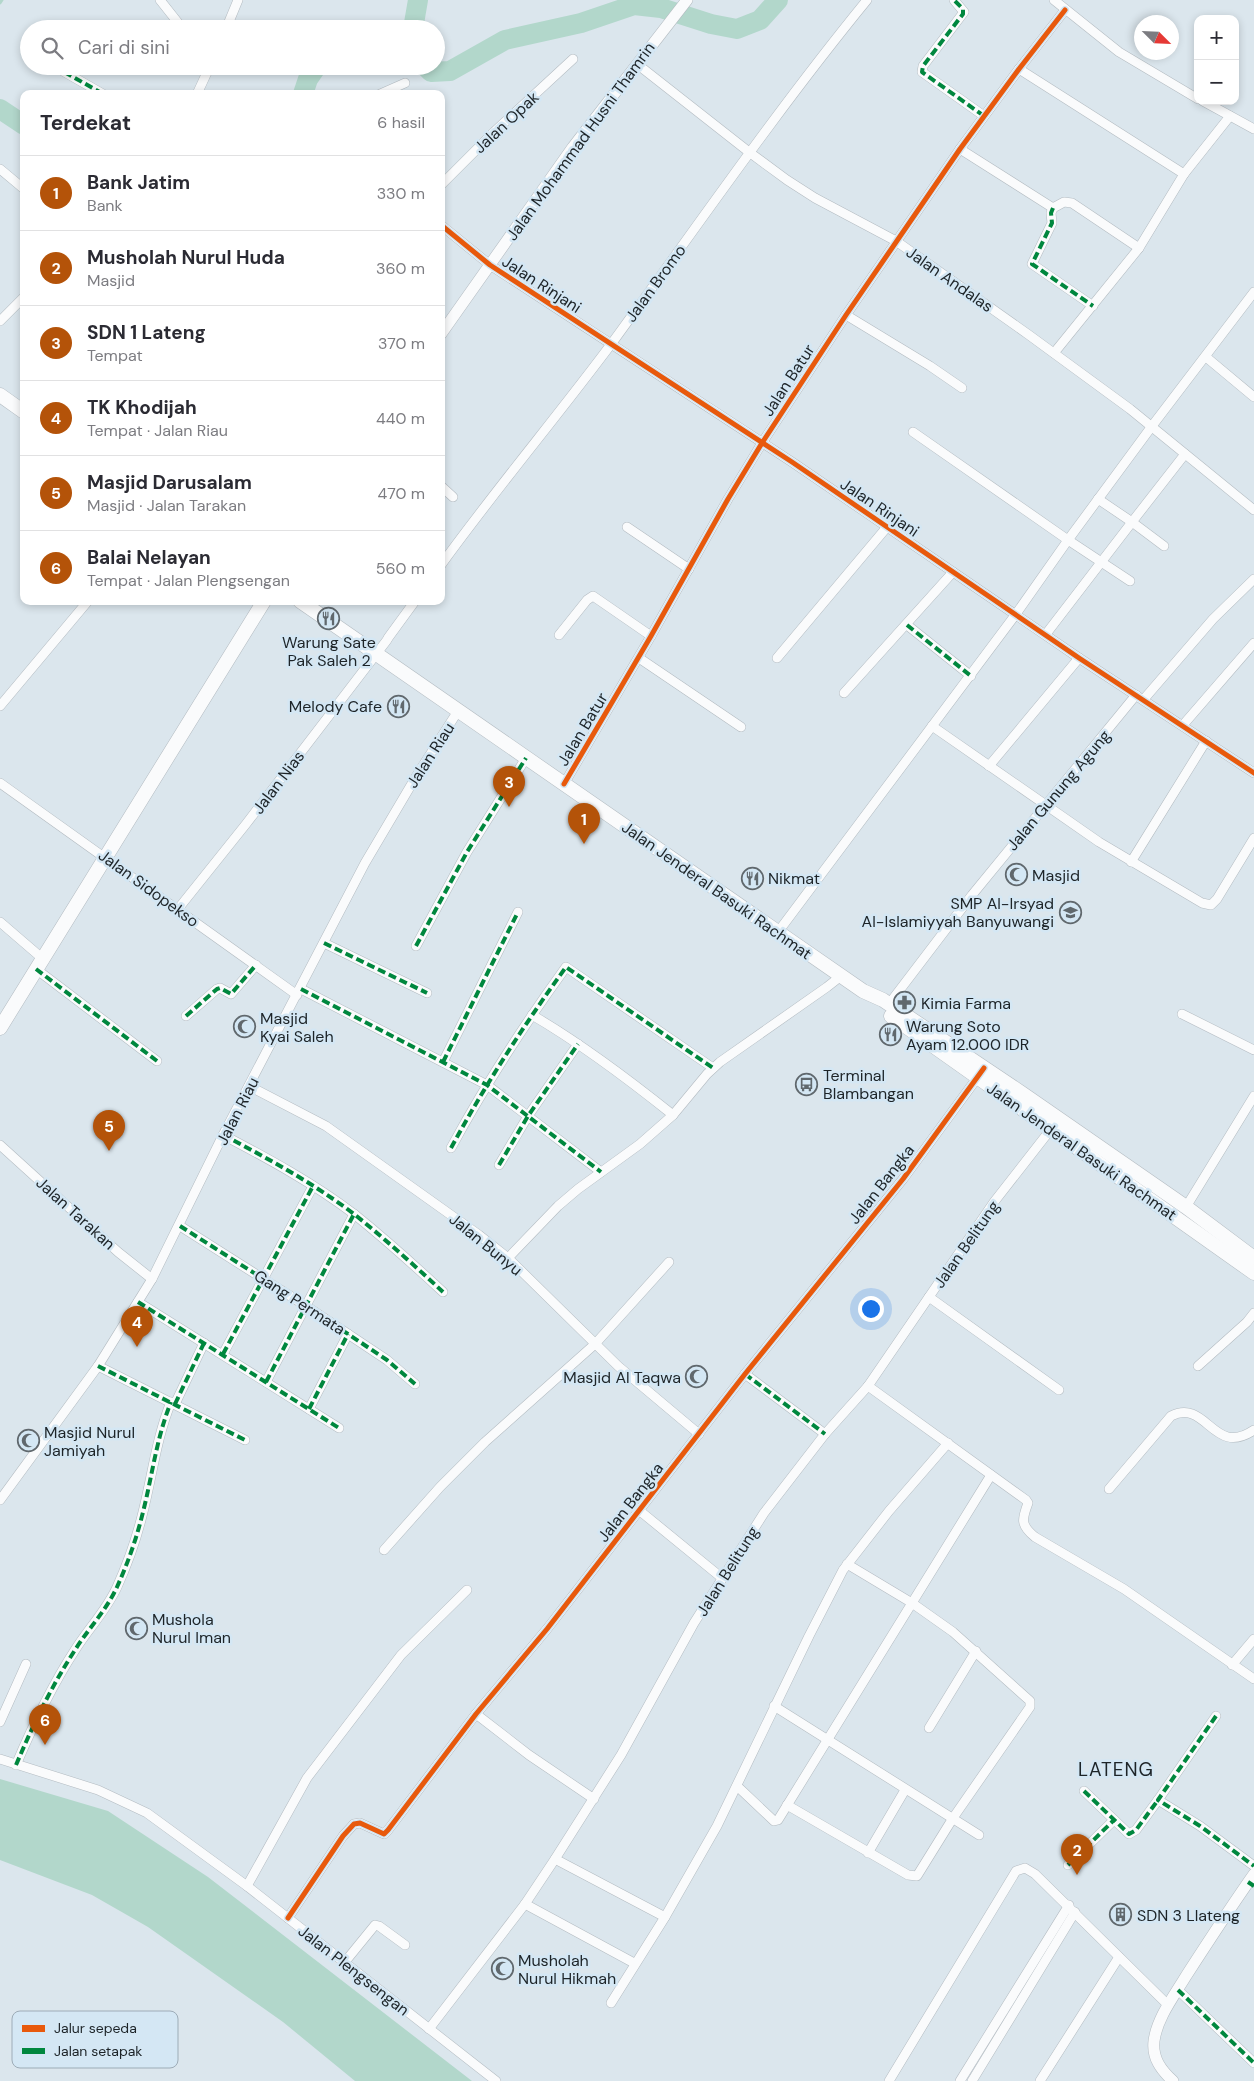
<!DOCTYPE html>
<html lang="id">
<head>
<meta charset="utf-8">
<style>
  body { margin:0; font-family:"DM Sans",sans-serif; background:#f2f2f3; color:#2b2b33 }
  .controls { position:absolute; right:15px; top:15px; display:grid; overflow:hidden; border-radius:10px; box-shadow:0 2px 8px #0003 }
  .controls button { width:45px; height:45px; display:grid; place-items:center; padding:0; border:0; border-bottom:1px solid #e1e1e2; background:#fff; color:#2b2b33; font:25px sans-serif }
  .compass { position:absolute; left:1134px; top:15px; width:45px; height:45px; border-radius:50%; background:#fff; box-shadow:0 2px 8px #0003; rotate:114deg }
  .you { position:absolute; left:870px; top:1308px; width:18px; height:18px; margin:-12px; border:4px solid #fff; border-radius:50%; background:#1a73e8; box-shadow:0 0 0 8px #1a73e833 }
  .badge { display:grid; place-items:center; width:32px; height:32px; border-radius:50%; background:#b45309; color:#fff; font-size:16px; font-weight:700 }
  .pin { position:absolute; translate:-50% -41px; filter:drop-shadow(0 1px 2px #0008) }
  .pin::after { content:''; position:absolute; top:26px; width:18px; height:15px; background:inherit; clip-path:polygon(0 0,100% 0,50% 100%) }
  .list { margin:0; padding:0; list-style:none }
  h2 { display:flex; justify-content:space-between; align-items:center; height:65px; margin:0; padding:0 20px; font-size:21px }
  h2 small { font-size:16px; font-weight:400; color:#7c7c81 }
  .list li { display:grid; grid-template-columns:32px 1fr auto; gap:15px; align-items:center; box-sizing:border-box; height:75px; padding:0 20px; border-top:1px solid #e1e1e2 }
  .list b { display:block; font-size:19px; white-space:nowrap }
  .list p { margin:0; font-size:16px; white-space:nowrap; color:#7c7c81 }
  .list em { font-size:16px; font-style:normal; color:#7c7c81 }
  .icon { flex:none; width:28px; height:28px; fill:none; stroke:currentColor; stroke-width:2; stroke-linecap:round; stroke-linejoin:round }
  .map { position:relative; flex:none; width:1254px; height:2081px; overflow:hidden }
  .search { position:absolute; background:#fff; box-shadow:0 2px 8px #0003; left:20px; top:20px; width:425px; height:55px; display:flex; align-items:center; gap:12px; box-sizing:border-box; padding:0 18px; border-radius:28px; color:#7c7c81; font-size:19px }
  .panel { position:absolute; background:#fff; box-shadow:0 2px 8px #0003; left:20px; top:90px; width:425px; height:515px; border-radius:10px }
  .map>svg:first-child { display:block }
  .water { fill:#b2d7cb }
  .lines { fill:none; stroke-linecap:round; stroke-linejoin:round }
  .stream { stroke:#b2d7cb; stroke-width:3 }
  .river { stroke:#b2d7cb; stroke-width:20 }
  .minor-casing { stroke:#b3bbc1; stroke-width:10 }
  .tertiary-casing { stroke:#b3bbc1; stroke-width:12 }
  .secondary-casing { stroke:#b3bbc1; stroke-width:15 }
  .minor { stroke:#fafbfc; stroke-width:9 }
  .tertiary { stroke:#fafbfc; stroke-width:11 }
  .secondary { stroke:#fafbfc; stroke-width:14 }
  .quiet { stroke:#00873e; stroke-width:4; stroke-dasharray:8 4; stroke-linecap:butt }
  .cycleway-casing { stroke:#d4e7f4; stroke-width:8 }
  .cycleway { stroke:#e8590c; stroke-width:5 }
  .labels { text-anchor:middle; stroke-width:5; stroke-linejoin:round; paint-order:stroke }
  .street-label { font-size:16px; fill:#1d2428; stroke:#d4e7f4 }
  .poi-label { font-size:16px; fill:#1d2428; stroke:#d4e7f4; text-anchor:start }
  .quarter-label { font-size:19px; letter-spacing:1px; fill:#1d2428; stroke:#d4e7f4 }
  .key { fill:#d4e7f4; stroke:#9dacb7; stroke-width:1 }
  .key-label { font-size:14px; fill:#1d2428 }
</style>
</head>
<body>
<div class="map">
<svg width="1254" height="2081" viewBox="0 0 1254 2081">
  <rect width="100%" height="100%" fill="#dbe6ed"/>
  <path class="water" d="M0 1779 108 1811 208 1877 472 2081H355L283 2022 148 1927 92 1895 0 1860Z"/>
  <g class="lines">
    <path class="stream" d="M0 3 2 0"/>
    <g class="river">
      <path d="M413 29 418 0"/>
      <path d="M425 66 431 72 450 71 505 40 581 23 634 5 661 8 711 24 737 29 760 20 778 0"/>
      <path d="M303 94 308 79 317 66"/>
      <path d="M0 109 24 125"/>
    </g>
    <defs>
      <g id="minor">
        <path d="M160 0 183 29"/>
        <path d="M954 0 964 12 923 66 922 72 984 116"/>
        <path d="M1054 0 1119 52 1198 99"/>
        <path d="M226 29 238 0"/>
        <path d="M637 64 749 152 787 180 815 198 896 241 1029 335 1130 409 1254 510"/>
        <path d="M54 66 103 94"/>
        <path d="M1019 69 1184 174"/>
        <path d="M197 94 210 66"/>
        <path d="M380 94 405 83"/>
        <path d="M1203 101 1254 129"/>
        <path d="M960 149 1053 208 1064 202 1072 203 1139 248"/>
        <path d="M0 169 24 189"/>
        <path d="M441 185 494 132 573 59"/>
        <path d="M1053 208 1051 213 1052 223 1032 264 1093 306"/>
        <path d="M441 225 490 265 792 462 1079 658 1254 773"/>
        <path d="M846 315 930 366 962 388"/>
        <path d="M0 321 24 297"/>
        <path d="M1054 353 1139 248 1184 174 1230 116"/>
        <path d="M1206 357 1254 397"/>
        <path d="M913 432 1068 540 1130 581"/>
        <path d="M441 486 453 497"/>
        <path d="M1098 499 1132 522 1185 454"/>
        <path d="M627 527 689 569"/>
        <path d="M441 565C496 489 556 418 612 343 696 228 777 110 867 0"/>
        <path d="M907 625 971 676"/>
        <path d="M1046 634 1132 522 1164 546"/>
        <path d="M559 635 587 600 593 596 651 636"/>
        <path d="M388 638 415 601"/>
        <path d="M639 658 741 727"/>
        <path d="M777 658 887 527"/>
        <path d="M844 693 953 572"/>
        <path d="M1144 699 1213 619 1254 579"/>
        <path d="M0 706 88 601"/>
        <path d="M1183 725 1254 643"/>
        <path d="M932 726 1099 842 1202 903 1211 905 1217 899 1254 838"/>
        <path d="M989 766 1079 658"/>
        <path d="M0 783 297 995"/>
        <path d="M564 784 651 636 728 499 762 443 846 315 960 149 1019 69 1065 10"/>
        <path d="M1131 862 1206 741"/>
        <path d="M178 909 246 824 387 640"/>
        <path d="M0 922 43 959"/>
        <path d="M778 932 1016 614 1068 540 1152 426 1254 292"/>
        <path d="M324 943 427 993"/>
        <path d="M416 946 467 852 526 758"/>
        <path d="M36 969 157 1061"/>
        <path d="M301 989 487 1085 601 1172"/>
        <path d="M889 1004 972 895 1136 695"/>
        <path d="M1182 1014 1254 1050"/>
        <path d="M532 1015C582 1044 628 1079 673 1115"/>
        <path d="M186 1016 217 989 220 988 231 994 256 965"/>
        <path d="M443 1062 518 912"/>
        <path d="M249 1086 326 1126 479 1235 508 1258 618 1366 699 1434"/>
        <path d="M223 1135C269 1159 313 1183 354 1214 385 1239 414 1265 443 1292"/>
        <path d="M0 1145 118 1252 152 1279"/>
        <path d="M451 1148C485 1085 524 1025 566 967L713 1068"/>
        <path d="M499 1165 528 1116 578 1044"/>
        <path d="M1186 1207 1254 1096"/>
        <path d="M180 1226 306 1306 387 1360 415 1384"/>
        <path d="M508 1258 558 1206 578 1189 640 1144 673 1115 707 1074 720 1062 827 987 841 976"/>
        <path d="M929 1297 1059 1390"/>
        <path d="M138 1302 339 1428"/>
        <path d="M223 1354 313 1186"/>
        <path d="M98 1366 245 1440"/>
        <path d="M1198 1366 1247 1322 1254 1313"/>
        <path d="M745 1374 825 1434"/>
        <path d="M266 1382 354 1214"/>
        <path d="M868 1386 1026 1500 1028 1503C1022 1519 1020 1525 1035 1537L1124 1589 1254 1679"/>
        <path d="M175 1404 204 1343"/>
        <path d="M309 1409 348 1334"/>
        <path d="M1109 1489 1171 1416C1207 1398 1213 1458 1254 1430"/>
        <path d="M0 1500 98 1366 152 1279 223 1135 365 863 417 775 458 711"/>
        <path d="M640 1511 722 1578"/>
        <path d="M384 1550 440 1487 485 1442 595 1344 669 1262"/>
        <path d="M1232 1665 1254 1639"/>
        <path d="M774 1706 979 1835"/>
        <path d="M476 1714 529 1755 594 1799"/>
        <path d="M1216 1716 1158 1800 1200 1826 1254 1866"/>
        <path d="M0 1722 26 1664"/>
        <path d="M929 1728 976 1651"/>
        <path d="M0 1759 98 1790 147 1813 247 1886 496 2081"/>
        <path d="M16 1765C33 1725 51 1687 75 1650 88 1629 106 1611 117 1587 127 1565 136 1540 142 1516 152 1478 156 1439 171 1402"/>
        <path d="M737 1786 774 1821 778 1820 991 1475"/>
        <path d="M1084 1791 1129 1834 1136 1830 1158 1800"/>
        <path d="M787 1805 908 1875 917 1876 953 1818 1030 1707V1701L953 1632 912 1603 847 1564"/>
        <path d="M868 1853 905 1790"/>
        <path d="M555 1859 665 1917"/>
        <path d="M1068 1865 1114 1820"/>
        <path d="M247 1886 307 1778 401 1655 467 1590"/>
        <path d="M525 1904 634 1963"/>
        <path d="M288 1918 343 1836 354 1824 360 1823 384 1834 388 1830 476 1714 547 1629 745 1374 903 1179 980 1074"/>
        <path d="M344 1963 375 1925 379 1926 405 1945"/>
        <path d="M1178 1990 1254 2063"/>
        <path d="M611 2003 665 1917 717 1826 809 1636 843 1570 889 1511 948 1443"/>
        <path d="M429 2029 525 1904 555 1859 621 1755 694 1623 764 1513 825 1434 868 1386 994 1202 1051 1129"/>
        <path d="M889 2081 1016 1871 1025 1868 1035 1874 1168 2005"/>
        <path d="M960 2081 1069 1905"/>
        <path d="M972 2081 1075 1912"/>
        <path d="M1040 2081 1119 1957"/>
      </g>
      <g id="tertiary">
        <path d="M441 334 573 147 687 0"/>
        <path d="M1173 2081C1161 2070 1152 2058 1154 2041 1157 2018 1174 1996 1186 1976 1208 1942 1230 1908 1254 1874"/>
      </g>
      <g id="secondary">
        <path d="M0 395 24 412"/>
        <path d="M300 601 863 991 883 1000 1023 1094 1186 1207 1254 1258"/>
        <path d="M891 1016 1254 1273"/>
        <path d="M0 1028 264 601"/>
      </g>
    </defs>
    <use href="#minor" class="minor-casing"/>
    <use href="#tertiary" class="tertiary-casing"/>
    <use href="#secondary" class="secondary-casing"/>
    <use href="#minor" class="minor"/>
    <use href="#tertiary" class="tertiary"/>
    <use href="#secondary" class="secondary"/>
    <g class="quiet">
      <path d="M955 1 963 9V14L923 66 922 72 984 116"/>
      <path d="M54 66 103 94"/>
      <path d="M1053 208 1051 213 1052 223 1032 264 1093 306"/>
      <path d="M907 625 971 676"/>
      <path d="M324 943 427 993"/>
      <path d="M416 946 467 852 526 758"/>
      <path d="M36 969 157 1061"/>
      <path d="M301 989 487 1085 601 1172"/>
      <path d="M186 1016 217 989 220 988 231 994 256 965"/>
      <path d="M443 1062 518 912"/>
      <path d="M223 1135C269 1159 313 1183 354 1214 385 1239 414 1265 443 1292"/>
      <path d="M451 1148C485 1085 524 1025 566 967L713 1068"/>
      <path d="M499 1165 528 1116 578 1044"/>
      <path d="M180 1226 306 1306 387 1360 415 1384"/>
      <path d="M138 1302 339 1428"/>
      <path d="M223 1354 313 1186"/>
      <path d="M98 1366 245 1440"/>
      <path d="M745 1374 825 1434"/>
      <path d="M266 1382 354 1214"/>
      <path d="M175 1404 204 1343"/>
      <path d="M309 1409 348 1334"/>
      <path d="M1216 1716 1158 1800 1200 1826 1254 1866"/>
      <path d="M16 1765C33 1725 51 1687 75 1650 88 1629 106 1611 117 1587 127 1565 136 1540 142 1516 152 1478 156 1439 171 1402"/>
      <path d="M1084 1791 1129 1834 1136 1830 1158 1800"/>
      <path d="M1068 1865 1114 1820"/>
      <path d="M1248 1882 1254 1886"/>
      <path d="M1178 1990 1254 2063"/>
    </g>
    <defs>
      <g id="cycleway">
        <path d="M441 225 490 265 792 462 1079 658 1254 773"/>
        <path d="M564 784 651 636 728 499 762 443 846 315 960 149 1019 69 1065 10"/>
        <path d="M288 1918 343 1836 354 1824 360 1823 384 1834 388 1830 476 1714 547 1629 745 1374 903 1179 984 1068"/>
      </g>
    </defs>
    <use href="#cycleway" class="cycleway-casing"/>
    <use href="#cycleway" class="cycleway"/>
  </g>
  <defs>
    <symbol id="restaurant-ring" viewBox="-11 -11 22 22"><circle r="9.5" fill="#d4e7f4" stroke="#60686d" stroke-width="1.5"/><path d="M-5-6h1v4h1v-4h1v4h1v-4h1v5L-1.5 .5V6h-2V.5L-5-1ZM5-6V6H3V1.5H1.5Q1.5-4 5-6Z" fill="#60686d"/></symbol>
    <symbol id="mosque-ring" viewBox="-11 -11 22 22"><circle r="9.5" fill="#d4e7f4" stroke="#60686d" stroke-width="1.5"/><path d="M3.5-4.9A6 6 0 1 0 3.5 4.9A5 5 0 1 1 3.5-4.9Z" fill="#60686d"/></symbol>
    <symbol id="school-ring" viewBox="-11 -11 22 22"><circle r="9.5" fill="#d4e7f4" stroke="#60686d" stroke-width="1.5"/><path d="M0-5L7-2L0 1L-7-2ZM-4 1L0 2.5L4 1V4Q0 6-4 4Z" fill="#60686d"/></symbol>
    <symbol id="pharmacy-ring" viewBox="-11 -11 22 22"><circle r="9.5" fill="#d4e7f4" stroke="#60686d" stroke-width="1.5"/><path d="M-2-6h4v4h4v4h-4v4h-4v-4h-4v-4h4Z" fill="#60686d"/></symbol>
    <symbol id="bus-ring" viewBox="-11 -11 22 22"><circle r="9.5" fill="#d4e7f4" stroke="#60686d" stroke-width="1.5"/><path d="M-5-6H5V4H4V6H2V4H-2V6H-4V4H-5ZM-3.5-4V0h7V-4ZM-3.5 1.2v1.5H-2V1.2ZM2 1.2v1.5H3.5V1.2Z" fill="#60686d"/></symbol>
    <symbol id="building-ring" viewBox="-11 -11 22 22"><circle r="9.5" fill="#d4e7f4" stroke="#60686d" stroke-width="1.5"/><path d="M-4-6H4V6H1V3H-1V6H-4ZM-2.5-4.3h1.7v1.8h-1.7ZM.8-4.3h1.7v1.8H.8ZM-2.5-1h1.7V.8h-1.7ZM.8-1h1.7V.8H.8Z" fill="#60686d"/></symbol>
  </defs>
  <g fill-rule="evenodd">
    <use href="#restaurant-ring" x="316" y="606" width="25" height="25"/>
    <use href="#restaurant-ring" x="386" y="694" width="25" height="25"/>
    <use href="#mosque-ring" x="1004" y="862" width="25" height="25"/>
    <use href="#restaurant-ring" x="740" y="866" width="25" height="25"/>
    <use href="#school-ring" x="1058" y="900" width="25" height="25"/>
    <use href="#pharmacy-ring" x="892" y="990" width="25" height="25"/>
    <use href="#mosque-ring" x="232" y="1014" width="25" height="25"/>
    <use href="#restaurant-ring" x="878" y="1022" width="25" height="25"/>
    <use href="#bus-ring" x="794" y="1072" width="25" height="25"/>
    <use href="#mosque-ring" x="684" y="1364" width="25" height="25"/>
    <use href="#mosque-ring" x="16" y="1428" width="25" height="25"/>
    <use href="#mosque-ring" x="124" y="1616" width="25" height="25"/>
    <use href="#building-ring" x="1108" y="1902" width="25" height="25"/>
    <use href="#mosque-ring" x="490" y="1956" width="25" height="25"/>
  </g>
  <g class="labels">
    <g class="street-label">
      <text transform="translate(506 122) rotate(-43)" y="6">Jalan Opak</text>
      <text transform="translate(580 141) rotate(-54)" y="6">Jalan Mohammad Husni Thamrin</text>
      <text transform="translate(950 279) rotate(35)" y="6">Jalan Andalas</text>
      <text transform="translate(655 283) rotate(-54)" y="6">Jalan Bromo</text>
      <text transform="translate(542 284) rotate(33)" y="6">Jalan Rinjani</text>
      <text transform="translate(788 380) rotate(-57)" y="6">Jalan Batur</text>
      <text transform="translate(880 507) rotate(34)" y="6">Jalan Rinjani</text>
      <text transform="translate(582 729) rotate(-59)" y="6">Jalan Batur</text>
      <text transform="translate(430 755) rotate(-57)" y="6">Jalan Riau</text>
      <text transform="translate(278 782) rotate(-53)" y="6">Jalan Nias</text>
      <text transform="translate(1058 790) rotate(-50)" y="6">Jalan Gunung Agung</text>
      <text transform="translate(149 888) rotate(36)" y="6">Jalan Sidopekso</text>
      <text transform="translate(717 890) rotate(35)" y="6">Jalan Jenderal Basuki Rachmat</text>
      <text transform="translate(237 1111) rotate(-63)" y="6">Jalan Riau</text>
      <text transform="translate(1082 1151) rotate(35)" y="6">Jalan Jenderal Basuki Rachmat</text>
      <text transform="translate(881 1184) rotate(-52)" y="6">Jalan Bangka</text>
      <text transform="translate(76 1213) rotate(42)" y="6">Jalan Tarakan</text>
      <text transform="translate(486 1244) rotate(39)" y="6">Jalan Bunyu</text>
      <text transform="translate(966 1244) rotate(-55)" y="6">Jalan Belitung</text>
      <text transform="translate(300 1302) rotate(33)" y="6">Gang Permata</text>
      <text transform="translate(630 1502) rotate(-52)" y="6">Jalan Bangka</text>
      <text transform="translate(727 1571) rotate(-58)" y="6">Jalan Belitung</text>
      <text transform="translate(354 1970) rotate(38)" y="6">Jalan Plengsengan</text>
    </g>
    <g class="poi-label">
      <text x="329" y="648" text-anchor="middle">Warung Sate<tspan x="329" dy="18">Pak Saleh 2</tspan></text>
      <text x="382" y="712" text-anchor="end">Melody Cafe</text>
      <text x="1032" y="881">Masjid</text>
      <text x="768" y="884">Nikmat</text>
      <text x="1054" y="909" text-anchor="end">SMP Al-Irsyad<tspan x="1054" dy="18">Al-Islamiyyah Banyuwangi</tspan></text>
      <text x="921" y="1009">Kimia Farma</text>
      <text x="260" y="1024">Masjid<tspan x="260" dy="18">Kyai Saleh</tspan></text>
      <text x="906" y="1032">Warung Soto<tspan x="906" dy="18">Ayam 12.000 IDR</tspan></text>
      <text x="823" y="1081">Terminal<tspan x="823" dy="18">Blambangan</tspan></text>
      <text x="681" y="1383" text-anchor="end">Masjid Al Taqwa</text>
      <text x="44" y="1438">Masjid Nurul<tspan x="44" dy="18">Jamiyah</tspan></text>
      <text x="152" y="1625">Mushola<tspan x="152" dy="18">Nurul Iman</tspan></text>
      <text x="1137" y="1921">SDN 3 Llateng</text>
      <text x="518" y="1966">Musholah<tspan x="518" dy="18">Nurul Hikmah</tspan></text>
    </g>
    <g class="quarter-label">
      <text x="1116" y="1776">LATENG</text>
    </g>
  </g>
  <rect x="12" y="2011" width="166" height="57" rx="8" class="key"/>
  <rect x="22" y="2025" width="23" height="7" fill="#e8590c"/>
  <rect x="22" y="2048" width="23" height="6" fill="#00873e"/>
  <g class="key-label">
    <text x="54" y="2033">Jalur sepeda</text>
    <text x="54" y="2056">Jalan setapak</text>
  </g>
</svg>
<div class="controls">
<button>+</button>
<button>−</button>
</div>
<svg class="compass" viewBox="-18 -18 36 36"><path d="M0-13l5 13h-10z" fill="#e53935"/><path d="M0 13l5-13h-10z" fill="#7c7c81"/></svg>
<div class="you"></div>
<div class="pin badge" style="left:584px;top:844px">1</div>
<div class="pin badge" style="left:1077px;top:1875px">2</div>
<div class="pin badge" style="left:509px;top:807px">3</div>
<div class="pin badge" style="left:137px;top:1347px">4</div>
<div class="pin badge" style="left:109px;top:1151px">5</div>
<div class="pin badge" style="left:45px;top:1745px">6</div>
<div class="search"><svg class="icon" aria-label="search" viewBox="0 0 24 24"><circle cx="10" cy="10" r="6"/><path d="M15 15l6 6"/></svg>Cari di sini</div>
<section class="panel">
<h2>Terdekat<small>6 hasil</small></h2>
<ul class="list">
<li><span class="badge">1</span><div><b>Bank Jatim</b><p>Bank</p></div><em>330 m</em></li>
<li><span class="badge">2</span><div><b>Musholah Nurul Huda</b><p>Masjid</p></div><em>360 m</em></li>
<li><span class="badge">3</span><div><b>SDN 1 Lateng</b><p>Tempat</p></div><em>370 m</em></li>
<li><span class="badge">4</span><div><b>TK Khodijah</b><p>Tempat · Jalan Riau</p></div><em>440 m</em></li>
<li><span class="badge">5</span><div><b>Masjid Darusalam</b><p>Masjid · Jalan Tarakan</p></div><em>470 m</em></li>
<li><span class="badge">6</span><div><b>Balai Nelayan</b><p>Tempat · Jalan Plengsengan</p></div><em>560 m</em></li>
</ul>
</section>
</div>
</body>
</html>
